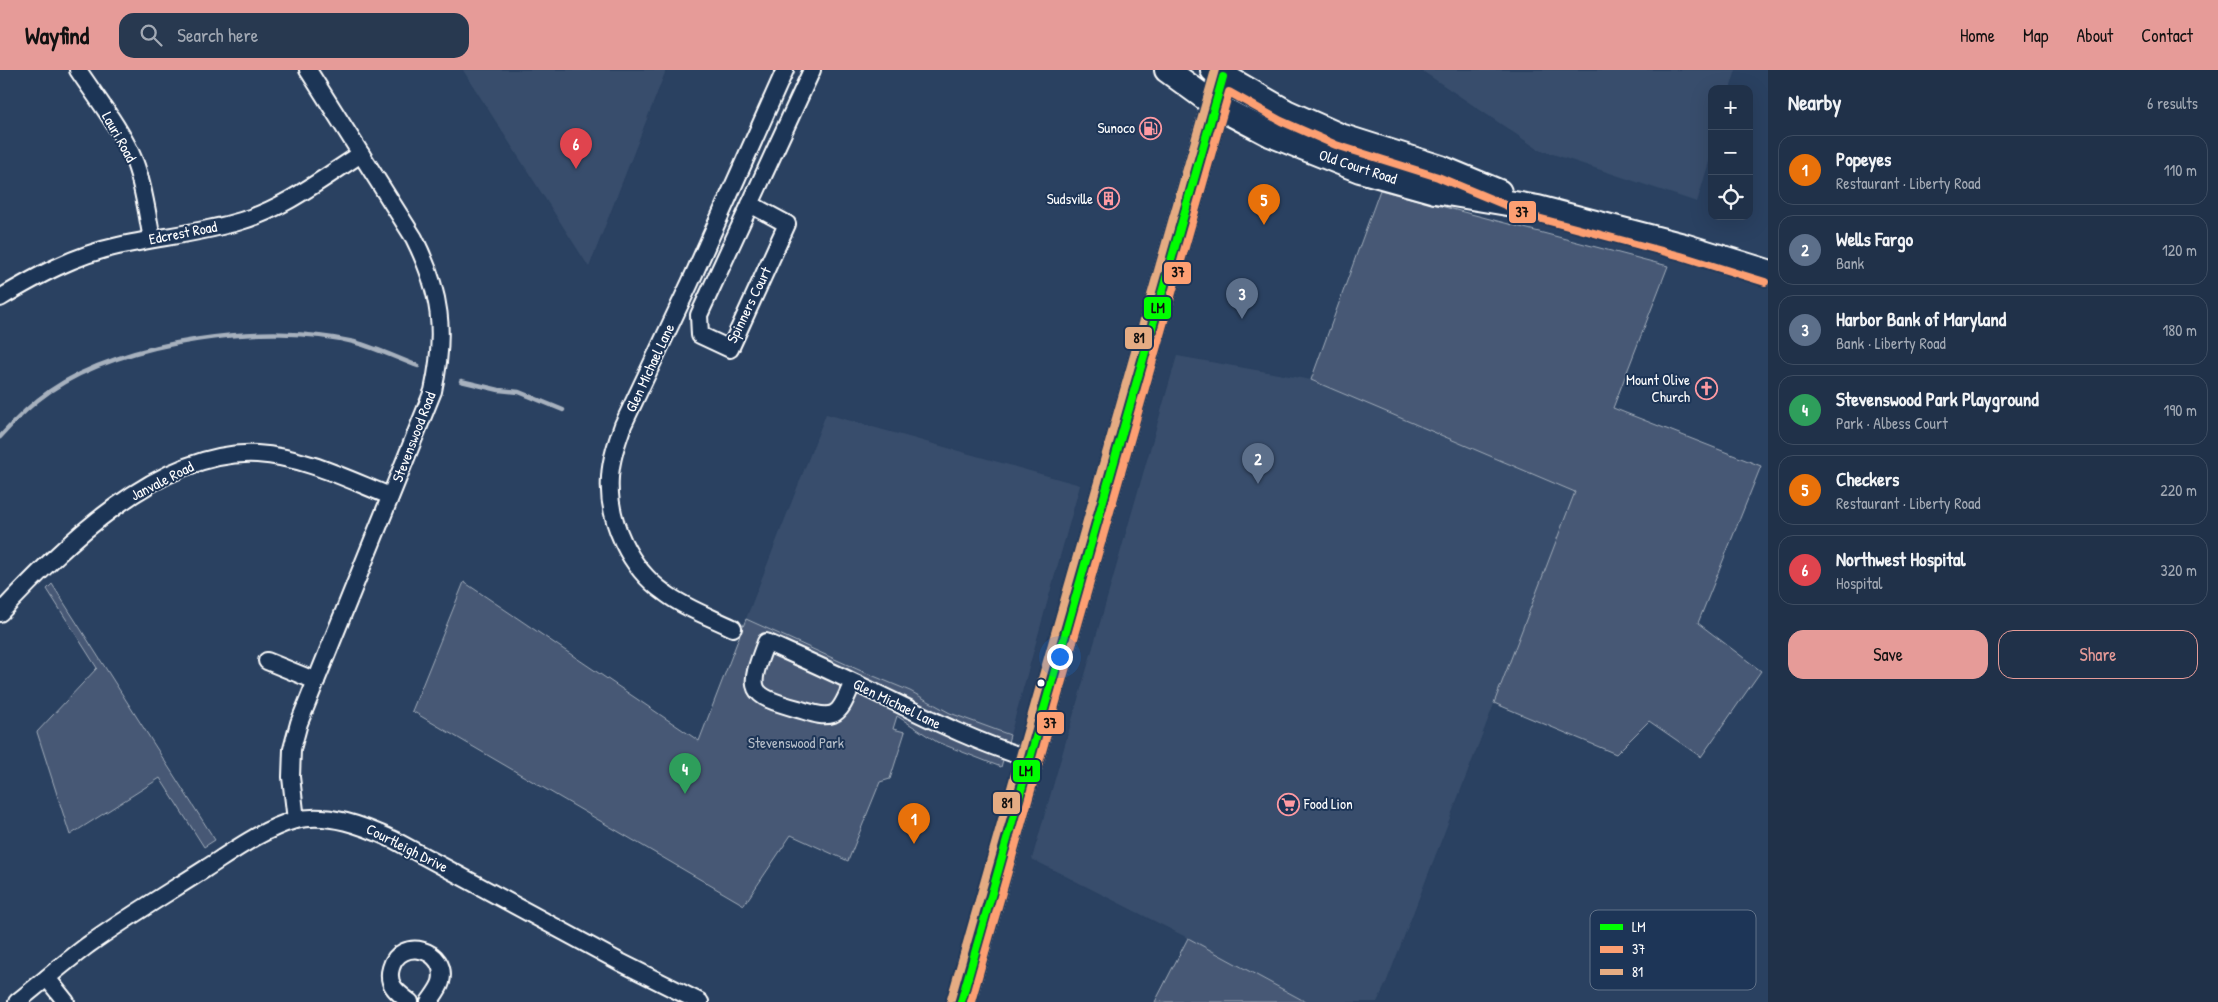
<!DOCTYPE html>
<html lang="en">
<head>
<meta charset="utf-8">
<style>
  body { margin:0; font-family:"Patrick Hand",sans-serif; background:#283950; color:#f1f3f6 }
  .controls { position:absolute; right:15px; top:15px; display:grid; overflow:hidden; border-radius:10px; box-shadow:0 5px 20px #0002 }
  .controls button { width:45px; height:45px; display:grid; place-items:center; padding:0; border:0; border-bottom:1px solid #3d4c61; background:#203149; color:#f1f3f6; font:25px sans-serif }
  .you { position:absolute; left:1059px; top:586px; width:18px; height:18px; margin:-12px; border:4px solid #fff; border-radius:50%; background:#1a73e8; box-shadow:0 0 0 8px #1a73e833 }
  .badge { display:grid; place-items:center; width:32px; height:32px; border-radius:50%; background:#e69b98; color:#fff; font-size:16px; font-weight:700 }
  .pin { position:absolute; translate:-50% -41px; filter:drop-shadow(0 1px 2px #0008) }
  .pin::after { content:''; position:absolute; top:26px; width:18px; height:15px; background:inherit; clip-path:polygon(0 0,100% 0,50% 100%) }
  .list { margin:0; padding:0; list-style:none }
  h2 { display:flex; justify-content:space-between; align-items:center; height:65px; margin:0; padding:0 20px; font-size:21px }
  h2 small { font-size:16px; font-weight:400; color:#a2a9b4 }
  .list li { display:grid; grid-template-columns:32px 1fr auto; gap:15px; align-items:center; box-sizing:border-box; height:70px; margin:0 10px 10px; padding:0 10px; border:1px solid #3d4c61; border-radius:15px }
  .list b { display:block; font-size:19px; white-space:nowrap }
  .list p { margin:0; font-size:16px; white-space:nowrap; color:#a2a9b4 }
  .list em { font-size:16px; font-style:normal; color:#a2a9b4 }
  .actions { display:flex; gap:10px; padding:15px 20px }
  .actions a { flex:1; padding:11px 0; border:1px solid #e69b98; border-radius:15px; text-align:center; font-size:18px; color:#e69b98 }
  .actions .main { background:#e69b98; color:#111 }
  .icon { flex:none; width:28px; height:28px; fill:none; stroke:currentColor; stroke-width:2; stroke-linecap:round; stroke-linejoin:round }
  .map { position:relative; flex:none; width:1768px; height:932px; overflow:hidden }
  header { display:flex; align-items:center; gap:30px; box-sizing:border-box; height:70px; padding:0 25px; background:#e69b98; color:#111 }
  header strong { font-size:24px }
  nav { display:flex; gap:28px; margin-inline-start:auto; font-size:18px }
  .search { width:350px; height:45px; background:#283950; display:flex; align-items:center; gap:12px; box-sizing:border-box; padding:0 18px; border-radius:15px; color:#a2a9b4; font-size:19px }
  main { display:flex }
  aside { flex:1; background:#203149 }
  .map>svg:first-child { display:block }
  .built { fill:#394e6c }
  .green { fill:#465975; stroke:#a2acba }
  .lines { fill:none; stroke-linecap:round; stroke-linejoin:round }
  .stream { stroke:#a7b1be; stroke-width:4.5 }
  .street-casing { stroke:#fff; stroke-width:20 }
  .secondary-casing { stroke:#fff; stroke-width:28 }
  .primary-casing { stroke:#fff; stroke-width:30 }
  .street { stroke:#1d3557; stroke-width:16 }
  .secondary { stroke:#1d3557; stroke-width:24 }
  .primary { stroke:#1d3557; stroke-width:26 }
  .bus-1-casing { stroke:#1d3557; stroke-width:11 }
  .bus-2-casing { stroke:#1d3557; stroke-width:11 }
  .bus-3-casing { stroke:#1d3557; stroke-width:11 }
  .bus-1 { stroke:#0f0; stroke-width:8 }
  .bus-2 { stroke:#fd9f72; stroke-width:8 }
  .bus-3 { stroke:#e5ac83; stroke-width:8 }
  .bus-dot { fill:#fff; stroke:#1d3557; stroke-width:2 }
  .labels { text-anchor:middle; stroke-width:4; stroke-linejoin:round; paint-order:stroke }
  .poi-label { font-size:15px; fill:#fff; stroke:#1d3557; text-anchor:end }
  .street-label { font-size:15px; fill:#fff; stroke:#1d3557 }
  .park-label { font-size:15px; fill:#b5bdc8; stroke:#1d3557 }
  .key { fill:#1d3557; stroke:#617289; stroke-width:1 }
  .key-label { font-size:14px; fill:#fff }
  .line-badge { stroke:#1d3557; stroke-width:2 }
  .pale-badge-label { font-size:14px; text-anchor:middle; font-weight:bold; fill:#111 }
</style>
</head>
<body>
<header>
<strong>Wayfind</strong>
<div class="search"><svg class="icon" aria-label="search" viewBox="0 0 24 24"><circle cx="10" cy="10" r="6"/><path d="M15 15l6 6"/></svg>Search here</div>
<nav><a>Home</a><a>Map</a><a>About</a><a>Contact</a></nav>
</header>
<main>
<div class="map">
<svg width="1768" height="932" viewBox="0 0 1768 932">
  <rect width="100%" height="100%" fill="#2a4161"/>
  <filter id="ink" filterUnits="userSpaceOnUse"><feTurbulence type="fractalNoise" baseFrequency=".02" numOctaves="2"/><feDisplacementMap in="SourceGraphic" scale="10" xChannelSelector="R" yChannelSelector="G"/><feConvolveMatrix kernelMatrix="1 2 1 2 8 2 1 2 1" color-interpolation-filters="sRGB"/></filter>
  <g filter="url(#ink)">
    <g class="built">
      <path d="M463 0H666L589 197Z"/>
      <path d="M1421 0H1736L1730 19H1712V82L1697 132 1538 79Z"/>
      <path d="M1177 286 1311 310 1576 422 1386 913 1377 932H1306L1188 868 1032 789Z"/>
      <path d="M826 344 1080 415 1010 665 950 643 910 621 859 600 746 549Z"/>
    </g>
    <g class="green">
      <path d="M1380 120 1668 196 1613 338 1761 396 1698 553 1761 601 1701 687 1649 651 1616 684 1494 633 1575 422 1311 310Z"/>
      <path d="M464 512 699 671 746 549 859 600 910 621 950 643 1010 665 1001 697 937 672 897 646 893 659 905 662 890 709 880 712 848 791 791 765 744 835 412 641Z"/>
      <path d="M52 514 215 770 204 777 160 708 70 765 37 662 97 598 47 519Z"/>
      <path d="M1188 868 1306 932H1155Z"/>
    </g>
    <g class="lines">
      <g class="stream">
        <path d="M461 311 499 320 519 322 563 340"/>
        <path d="M0 367C15 350 31 334 50 321 124 270 268 251 354 272 376 278 397 288 418 296"/>
      </g>
      <defs>
        <g id="street">
          <path d="M78 0C98 30 122 60 135 93 144 117 147 144 152 169"/>
          <path d="M750 134 787 154 730 279 700 265 699 245 812 0"/>
          <path d="M0 228C37 206 75 185 118 176 159 167 201 163 241 151 285 138 323 108 361 84"/>
          <path d="M0 543C62 477 159 379 257 384 304 387 347 409 390 426"/>
          <path d="M733 558C710 547 685 538 665 523 629 498 607 450 610 407 611 389 617 372 623 355L690 213 785 0"/>
          <path d="M267 591 316 611"/>
          <path d="M853 612C848 622 843 640 833 644 822 648 809 642 798 639 748 625 747 621 766 572 795 585 824 598 853 612 913 640 965 669 1030 689"/>
          <path d="M296 750 291 707 292 679 299 653 433 321C446 262 441 222 414 168L308 0"/>
          <path d="M47 908 66 932"/>
          <path d="M17 932C41 913 64 893 88 875 126 848 166 824 205 799 233 781 263 759 295 750 328 742 364 756 394 770L620 892 700 932"/>
          <path d="M410 932C398 923 386 915 391 898 400 866 449 879 441 912 439 919 433 926 429 932"/>
        </g>
        <g id="secondary">
          <path d="M1167 0 1215 35 1270 64 1360 100 1435 121 1538 138 1684 176 1768 202"/>
          <path d="M1213 0 1286 42 1340 66 1441 98 1499 122"/>
        </g>
        <path id="primary" d="M961 932 1225 0"/>
      </defs>
      <use href="#street" class="street-casing"/>
      <use href="#secondary" class="secondary-casing"/>
      <use href="#primary" class="primary-casing"/>
      <use href="#street" class="street"/>
      <use href="#secondary" class="secondary"/>
      <use href="#primary" class="primary"/>
      <defs>
        <path id="bus-1" d="M961 932 1223 7"/>
        <path id="bus-2" d="M971 932 1229 22 1281 51 1336 75 1438 107 1534 147 1681 186 1765 212"/>
        <path id="bus-3" d="M951 929 1215 0"/>
      </defs>
      <use href="#bus-1" class="bus-1-casing"/>
      <use href="#bus-2" class="bus-2-casing"/>
      <use href="#bus-3" class="bus-3-casing"/>
      <use href="#bus-1" class="bus-1"/>
      <use href="#bus-2" class="bus-2"/>
      <use href="#bus-3" class="bus-3"/>
    </g>
  </g>
  <defs>
    <symbol id="fuel-ring" viewBox="-11 -11 22 22"><circle r="9.5" fill="#1d3557" stroke="#ff9aa2" stroke-width="1.5"/><path d="M-5.5-6h7V0h2V4h1.3V-2.5L3-4.5l.8-.8L6-3V5H2.5V1h-1V6h-7ZM-4.2-4.7v3.2H.2V-4.7Z" fill="#ff9aa2"/></symbol>
    <symbol id="building-ring" viewBox="-11 -11 22 22"><circle r="9.5" fill="#1d3557" stroke="#ff9aa2" stroke-width="1.5"/><path d="M-4-6H4V6H1V3H-1V6H-4ZM-2.5-4.3h1.7v1.8h-1.7ZM.8-4.3h1.7v1.8H.8ZM-2.5-1h1.7V.8h-1.7ZM.8-1h1.7V.8H.8Z" fill="#ff9aa2"/></symbol>
    <symbol id="church-ring" viewBox="-11 -11 22 22"><circle r="9.5" fill="#1d3557" stroke="#ff9aa2" stroke-width="1.5"/><path d="M-1.2-6h2.4v3.5h3.3v2.4h-3.3V6h-2.4V-.1h-3.3v-2.4h3.3Z" fill="#ff9aa2"/></symbol>
    <symbol id="supermarket-ring" viewBox="-11 -11 22 22"><circle r="9.5" fill="#1d3557" stroke="#ff9aa2" stroke-width="1.5"/><path d="M-6-5.5h2.5l.6 2H6L4.5 2H-2.5L-4.4-4H-6ZM-1.5 3.2a1.3 1.3 0 1 0 .1 0ZM3 3.2a1.3 1.3 0 1 0 .1 0Z" fill="#ff9aa2"/></symbol>
  </defs>
  <g fill-rule="evenodd">
    <use href="#fuel-ring" x="1138" y="46" width="25" height="25"/>
    <use href="#building-ring" x="1096" y="116" width="25" height="25"/>
    <use href="#church-ring" x="1694" y="306" width="25" height="25"/>
    <use href="#supermarket-ring" x="1276" y="722" width="25" height="25"/>
  </g>
  <circle class="bus-dot" cx="1041" cy="613" r="4.5"/>
  <g class="labels">
    <g class="poi-label">
      <text x="1135" y="63">Sunoco</text>
      <text x="1093" y="134">Sudsville</text>
      <text x="1690" y="315">Mount Olive<tspan x="1690" dy="17">Church</tspan></text>
      <text x="1304" y="739" text-anchor="start">Food Lion</text>
    </g>
    <g class="street-label">
      <text transform="translate(119 67) rotate(61)" y="5">Lauri Road</text>
      <text transform="translate(1358 97) rotate(18)" y="5">Old Court Road</text>
      <text transform="translate(183 163) rotate(-11)" y="5">Edcrest Road</text>
      <text transform="translate(749 235) rotate(-64)" y="5">Spinners Court</text>
      <text transform="translate(650 298) rotate(-65)" y="5">Glen Michael Lane</text>
      <text transform="translate(414 367) rotate(-69)" y="5">Stevenswood Road</text>
      <text transform="translate(162 411) rotate(-27)" y="5">Janvale Road</text>
      <text transform="translate(897 634) rotate(26)" y="5">Glen Michael Lane</text>
      <text transform="translate(407 778) rotate(27)" y="5">Courtleigh Drive</text>
    </g>
    <g class="park-label">
      <text x="796" y="678">Stevenswood Park</text>
    </g>
  </g>
  <rect x="1590" y="840" width="166" height="80" rx="8" class="key"/>
  <rect x="1600" y="854" width="23" height="6" fill="#0f0"/>
  <rect x="1600" y="876" width="23" height="7" fill="#fd9f72"/>
  <rect x="1600" y="899" width="23" height="6" fill="#e5ac83"/>
  <g class="key-label">
    <text x="1632" y="862">LM</text>
    <text x="1632" y="884">37</text>
    <text x="1632" y="907">81</text>
  </g>
  <g class="line-badge">
    <rect x="1508" y="130" width="29" height="24" rx="5" fill="#fd9f72"/>
    <rect x="1163" y="191" width="29" height="24" rx="5" fill="#fd9f72"/>
    <rect x="1143" y="226" width="29" height="24" rx="5" fill="#0f0"/>
    <rect x="1124" y="256" width="29" height="24" rx="5" fill="#e5ac83"/>
    <rect x="1036" y="641" width="29" height="24" rx="5" fill="#fd9f72"/>
    <rect x="1012" y="689" width="29" height="24" rx="5" fill="#0f0"/>
    <rect x="992" y="721" width="29" height="24" rx="5" fill="#e5ac83"/>
  </g>
  <g class="pale-badge-label">
    <text x="1522" y="147">37</text>
    <text x="1178" y="207">37</text>
    <text x="1158" y="243">LM</text>
    <text x="1139" y="273">81</text>
    <text x="1050" y="658">37</text>
    <text x="1026" y="706">LM</text>
    <text x="1007" y="738">81</text>
  </g>
</svg>
<div class="controls">
<button>+</button>
<button>−</button>
<button><svg class="icon" aria-label="locate" viewBox="0 0 24 24"><circle cx="12" cy="12" r="6"/><path d="M12 2v4M12 18v4M2 12h4M18 12h4"/></svg></button>
</div>
<div class="you"></div>
<div class="pin badge" style="left:914px;top:774px;background:#e8710a">1</div>
<div class="pin badge" style="left:1258px;top:414px;background:#5c6f8a">2</div>
<div class="pin badge" style="left:1242px;top:249px;background:#5c6f8a">3</div>
<div class="pin badge" style="left:685px;top:724px;background:#2e9e5b">4</div>
<div class="pin badge" style="left:1264px;top:155px;background:#e8710a">5</div>
<div class="pin badge" style="left:576px;top:99px;background:#e0444e">6</div>
</div>
<aside>
<h2>Nearby<small>6 results</small></h2>
<ul class="list">
<li><span class="badge" style="background:#e8710a">1</span><div><b>Popeyes</b><p>Restaurant · Liberty Road</p></div><em>110 m</em></li>
<li><span class="badge" style="background:#5c6f8a">2</span><div><b>Wells Fargo</b><p>Bank</p></div><em>120 m</em></li>
<li><span class="badge" style="background:#5c6f8a">3</span><div><b>Harbor Bank of Maryland</b><p>Bank · Liberty Road</p></div><em>180 m</em></li>
<li><span class="badge" style="background:#2e9e5b">4</span><div><b>Stevenswood Park Playground</b><p>Park · Albess Court</p></div><em>190 m</em></li>
<li><span class="badge" style="background:#e8710a">5</span><div><b>Checkers</b><p>Restaurant · Liberty Road</p></div><em>220 m</em></li>
<li><span class="badge" style="background:#e0444e">6</span><div><b>Northwest Hospital</b><p>Hospital</p></div><em>320 m</em></li>
</ul>
<div class="actions"><a class="main">Save</a><a>Share</a></div>
</aside>
</main>
</body>
</html>
